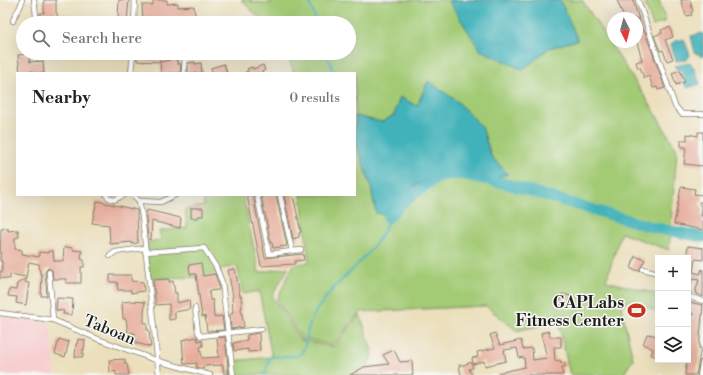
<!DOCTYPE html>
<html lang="en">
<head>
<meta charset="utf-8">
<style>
  body { margin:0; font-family:"Libre Bodoni",serif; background:#f2f2f2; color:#202124 }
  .controls { position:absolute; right:12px; bottom:12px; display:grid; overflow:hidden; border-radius:0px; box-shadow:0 4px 16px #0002 }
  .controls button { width:36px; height:36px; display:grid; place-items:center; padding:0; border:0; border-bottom:1px solid #e0e0e0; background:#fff; color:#202124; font:20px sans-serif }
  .compass { position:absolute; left:607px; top:12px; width:36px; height:36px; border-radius:50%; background:#fff; box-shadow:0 4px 16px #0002; rotate:174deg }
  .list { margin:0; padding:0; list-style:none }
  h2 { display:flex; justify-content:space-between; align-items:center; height:52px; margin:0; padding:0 16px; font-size:17px }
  h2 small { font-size:13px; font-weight:400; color:#757577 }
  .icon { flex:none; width:22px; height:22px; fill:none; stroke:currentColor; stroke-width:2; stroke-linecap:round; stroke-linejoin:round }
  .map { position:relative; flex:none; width:703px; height:375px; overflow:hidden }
  .search { position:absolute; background:#fff; box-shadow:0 4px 16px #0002; left:16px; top:16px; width:340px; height:44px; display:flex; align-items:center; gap:10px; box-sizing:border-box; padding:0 14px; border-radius:22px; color:#757577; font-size:15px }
  .panel { position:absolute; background:#fff; box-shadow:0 4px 16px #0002; left:16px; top:72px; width:340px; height:124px; border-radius:0px }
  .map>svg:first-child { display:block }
  .built { fill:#f7cfd1 }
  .green { fill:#a3ca75; stroke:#607348 }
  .water { fill:#42b2ba; stroke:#2f676b }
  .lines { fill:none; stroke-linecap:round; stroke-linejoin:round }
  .stream { stroke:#42b2ba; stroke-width:2 }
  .river { stroke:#42b2ba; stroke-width:11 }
  .building { fill:#e7ad9b }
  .minor-casing { stroke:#847e6c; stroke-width:6 }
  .tertiary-casing { stroke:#847e6c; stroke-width:8 }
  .minor { stroke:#fff; stroke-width:4.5 }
  .tertiary { stroke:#fff; stroke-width:6 }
  .labels { text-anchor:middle; stroke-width:3; stroke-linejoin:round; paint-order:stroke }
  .poi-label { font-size:16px; font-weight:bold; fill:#1c1c1c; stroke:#f6f6f2; text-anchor:end }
  .street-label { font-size:16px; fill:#1c1c1c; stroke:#f6f6f2 }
</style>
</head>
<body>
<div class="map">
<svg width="703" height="375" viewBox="0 0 703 375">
  <rect width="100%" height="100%" fill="#f6f6f2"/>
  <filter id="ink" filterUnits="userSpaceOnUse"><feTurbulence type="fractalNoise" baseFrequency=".025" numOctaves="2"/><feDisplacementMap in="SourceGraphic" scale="8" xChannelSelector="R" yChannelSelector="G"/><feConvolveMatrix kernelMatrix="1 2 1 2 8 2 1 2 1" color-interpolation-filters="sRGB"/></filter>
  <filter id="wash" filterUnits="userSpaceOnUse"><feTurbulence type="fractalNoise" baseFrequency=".012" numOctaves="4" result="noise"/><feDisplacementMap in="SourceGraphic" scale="16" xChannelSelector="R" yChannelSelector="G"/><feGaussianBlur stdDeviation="0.9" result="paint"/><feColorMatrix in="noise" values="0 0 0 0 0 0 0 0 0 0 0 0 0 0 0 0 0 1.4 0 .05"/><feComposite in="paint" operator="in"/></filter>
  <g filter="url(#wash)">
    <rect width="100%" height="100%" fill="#ebdfbc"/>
    <path class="built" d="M0 316 50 322 56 375H0Z"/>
    <g class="green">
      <path d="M241 0H252L251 2 271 3 272 0H582L654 111 677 150 669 250 621 233 606 281 658 294V312L630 300 621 306 633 359 623 375H570L558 321 517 331 486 306 360 312 333 345 301 338 277 300 288 275 294 265 309 262 301 195H355V140L371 187 376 213 385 215 414 186 442 172 488 180 507 174 491 156 482 127 428 81 417 106 394 115 382 122 355 116V121V73H294L291 65 289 53H349V23H265Z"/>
      <path d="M647 0H659L666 21 653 26 644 1Z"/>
      <path d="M203 195H243L259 273 289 267 272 296 300 340 334 347 360 314 373 354 364 375H230L233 361 272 357 259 291 243 294 237 266 220 269 221 277 150 278 146 243 161 240 159 231 187 228 185 209 204 206Z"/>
    </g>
    <g class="water">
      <path d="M449 0H560L578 40 549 48 523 70 480 50 450 3Z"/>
      <path d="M703 33V56H700L698 54 695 53 691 36Z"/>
      <path d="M684 39 690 55 687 60 676 61 671 44 675 41Z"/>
      <path d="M689 63 693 66 700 84 687 88 675 66Z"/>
      <path d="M428 81 457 101 482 127 491 156 508 174 488 180 442 172 414 186 385 215 376 213 371 187 355 140V116L382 122 394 115 400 97 417 106Z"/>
    </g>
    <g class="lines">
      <g class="stream">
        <path d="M308 0 317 23"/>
        <path d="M327 53 334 73"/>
        <path d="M265 375 270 357 298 356C307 350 306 336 309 326 311 320 314 314 317 309 323 302 328 294 334 288 350 271 385 241 388 218L384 213"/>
      </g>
      <path class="river" d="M388 218 403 202 435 179 444 175 461 174 503 183 655 228 703 237"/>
    </g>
    <g id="blocks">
      <g class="building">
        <path d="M44 0H56V13H57L58 23H41L40 13H44Z"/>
        <path d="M119 0H129L127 23H104V18H118Z"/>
        <path d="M153 0H167V4L178 3V7L194 6 195 15 153 19V23H143L142 5H153Z"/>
        <path d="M617 0H633L643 32H645L665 88 658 90 657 87 653 88 649 76 644 78 640 67 638 68 636 62 642 60 637 42V18H624Z"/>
        <path d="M681 0H690L693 11 691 12 692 15 686 16Z"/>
        <path d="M670 27 673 37 665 40 673 59 667 61 663 50 660 51 654 36 662 33 661 30Z"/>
        <path d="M29 54 30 62 43 61 44 73H34L33 71 20 73 18 55Z"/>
        <path d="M137 54 160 55 159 62 137 61Z"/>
        <path d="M171 55 176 56V61H178L177 64H181L180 73H161L160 62 170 60Z"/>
        <path d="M195 62V64L201 63 202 73H188V63Z"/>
        <path d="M224 64 227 73H213L211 68Z"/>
        <path d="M263 65 265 70 260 73H244L248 71 247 69 252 67 253 69Z"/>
        <path d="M680 70 685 82 676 85 672 73Z"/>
        <path d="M698 132H703V166L684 164 686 147H681V140H687V134L698 136Z"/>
        <path d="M681 187 695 189 694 194 703 195V202H699L702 210 701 216H703V230L674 224Z"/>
        <path d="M247 195H253L265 258 303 254 304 260 295 261V264L261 266Z"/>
        <path d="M261 195H276L287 246 273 248 272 243H271Z"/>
        <path d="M284 195H293L301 232 299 233V237L293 239Z"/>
        <path d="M97 201 137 210 138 243 132 244V242L110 244 109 225 92 223Z"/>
        <path d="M191 208H203V216H198V218H191Z"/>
        <path d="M147 210 181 218 180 228 152 221 151 240 148 239 146 217Z"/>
        <path d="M3 228H8V231L18 230 19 237 15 238V249L22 250V254L39 257V252L48 253V251H53L54 261H63L64 247 73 248V250L82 251 81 259 84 260V267H81V283H66V279H53L52 270 48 268 45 272 47 296H41L42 274H40L39 264 29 262 26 277 10 274V279L0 278V271L2 272V261H0L1 229H3Z"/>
        <path d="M688 246 703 248V260L695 259 693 272 700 274 702 269 703 270V297L695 293 699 280 692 279 691 285H688V258H686Z"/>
        <path d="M635 256 645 260 642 265 640 268V271L631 269Z"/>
        <path d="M201 263 203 276 215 274 218 283 219 290 209 291 210 300H213L214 317 222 316 224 330 207 331 205 316 202 317 196 274H190L189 265Z"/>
        <path d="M235 269 240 296H241L242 308H241L244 327 231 329 230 315 233 312 232 297H233L228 270Z"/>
        <path d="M110 275H131V281L143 282 144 291 131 293V290H118L117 282H110Z"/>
        <path d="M26 278 25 282 29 283 26 305 16 303 17 297 8 296 9 290 10 289 16 290 17 284Z"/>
        <path d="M169 279V282L173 281 175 293H177V303L189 300 190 309 175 312V319L169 320V304L156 305 153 280Z"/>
        <path d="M562 294 571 296 569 306 560 304Z"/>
        <path d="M57 298 73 299 72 315 63 314 64 311 56 310Z"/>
        <path d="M132 301 145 302 144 313V323H147V330H149L151 347 136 343 135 333H128L126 319H123L122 302Z"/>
        <path d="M688 302 703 305 699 348H701L696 375H685L693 313H688Z"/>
        <path d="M549 331 550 337H561V347H554L555 361 560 360 561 363 565 362V367H562L563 375H498V373L525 367 524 357 519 358 517 348 504 350 506 361 485 366 484 361 473 364 472 358 478 357 477 352 495 348 490 335 495 333 500 345 521 340 523 349 532 348 533 360 547 358 541 333Z"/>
        <path d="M259 333 260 351 248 352V349L234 351 233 343 247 340V335Z"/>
        <path d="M647 334 658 336V357L651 355 653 349 643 344Z"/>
        <path d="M197 337 198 341 202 340 203 346 200 347 202 358 219 357 217 338 225 337 229 374H224L223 365 204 366 203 369 196 367 197 363 184 364 182 340Z"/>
        <path d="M59 339 69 342 65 357 55 354Z"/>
        <path d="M78 339 85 340 84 350 83 349V357H75L76 344H77Z"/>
        <path d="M394 350 400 362 412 361 413 375H350L364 367 389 364 383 355Z"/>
        <path d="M125 359V364H127L129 375H116V371L110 372 109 360Z"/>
        <path d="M471 362 473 368 469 369 472 375H461L459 365H464Z"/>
      </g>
    </g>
  </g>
  <g filter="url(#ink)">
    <use href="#blocks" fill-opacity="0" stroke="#847e6c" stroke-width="1"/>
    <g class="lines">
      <defs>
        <g id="minor">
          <path d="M34 0 37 23"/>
          <path d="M638 0 675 106 682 114H703"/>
          <path d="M13 21C15 12 22 8 22 0"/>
          <path d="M134 23 135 0"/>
          <path d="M131 73 133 53"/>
          <path d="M184 73 185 53"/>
          <path d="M106 195 109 198 114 200 124 195"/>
          <path d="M133 195 139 201 142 216 159 375"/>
          <path d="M257 195 269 254 292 251 280 195"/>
          <path d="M139 201 161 202 175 195"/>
          <path d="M292 251 301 250"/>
          <path d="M145 252 204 248 216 267 222 282 233 375"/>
          <path d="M110 256 115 252 145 248"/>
          <path d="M643 269 658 273"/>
          <path d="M49 272 53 320"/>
          <path d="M688 292 690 297 703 301"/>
          <path d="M195 308 198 332 201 336 262 329"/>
          <path d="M0 313 53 320 98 339 158 361 210 375"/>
        </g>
        <path id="tertiary" d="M701 375 703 363"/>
      </defs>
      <use href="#minor" class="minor-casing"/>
      <use href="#tertiary" class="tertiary-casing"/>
      <use href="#minor" class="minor"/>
      <use href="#tertiary" class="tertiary"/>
    </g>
  </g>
  <defs>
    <symbol id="stadium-bare" viewBox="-9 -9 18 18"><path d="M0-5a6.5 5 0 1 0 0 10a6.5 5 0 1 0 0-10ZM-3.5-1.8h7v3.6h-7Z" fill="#c8321e" stroke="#f6f6f2" stroke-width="2.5" paint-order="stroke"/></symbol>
  </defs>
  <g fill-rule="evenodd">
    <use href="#stadium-bare" x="624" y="298" width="25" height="25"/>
  </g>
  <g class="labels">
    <g class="poi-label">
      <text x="624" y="308">GAPLabs<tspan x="624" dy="18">Fitness Center</tspan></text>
    </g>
    <g class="street-label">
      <text transform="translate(110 329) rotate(22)" y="6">Taboan</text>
    </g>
  </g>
</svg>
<div class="controls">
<button>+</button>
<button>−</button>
<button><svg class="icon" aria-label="layers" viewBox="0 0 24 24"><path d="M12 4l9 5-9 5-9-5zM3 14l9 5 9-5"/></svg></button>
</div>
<svg class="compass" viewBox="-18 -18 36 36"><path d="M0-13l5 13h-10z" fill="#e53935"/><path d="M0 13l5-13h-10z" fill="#757577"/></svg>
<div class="search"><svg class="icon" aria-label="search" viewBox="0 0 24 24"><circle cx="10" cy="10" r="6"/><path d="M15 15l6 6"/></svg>Search here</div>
<section class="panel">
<h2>Nearby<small>0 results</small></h2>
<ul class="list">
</ul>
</section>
</div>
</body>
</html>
